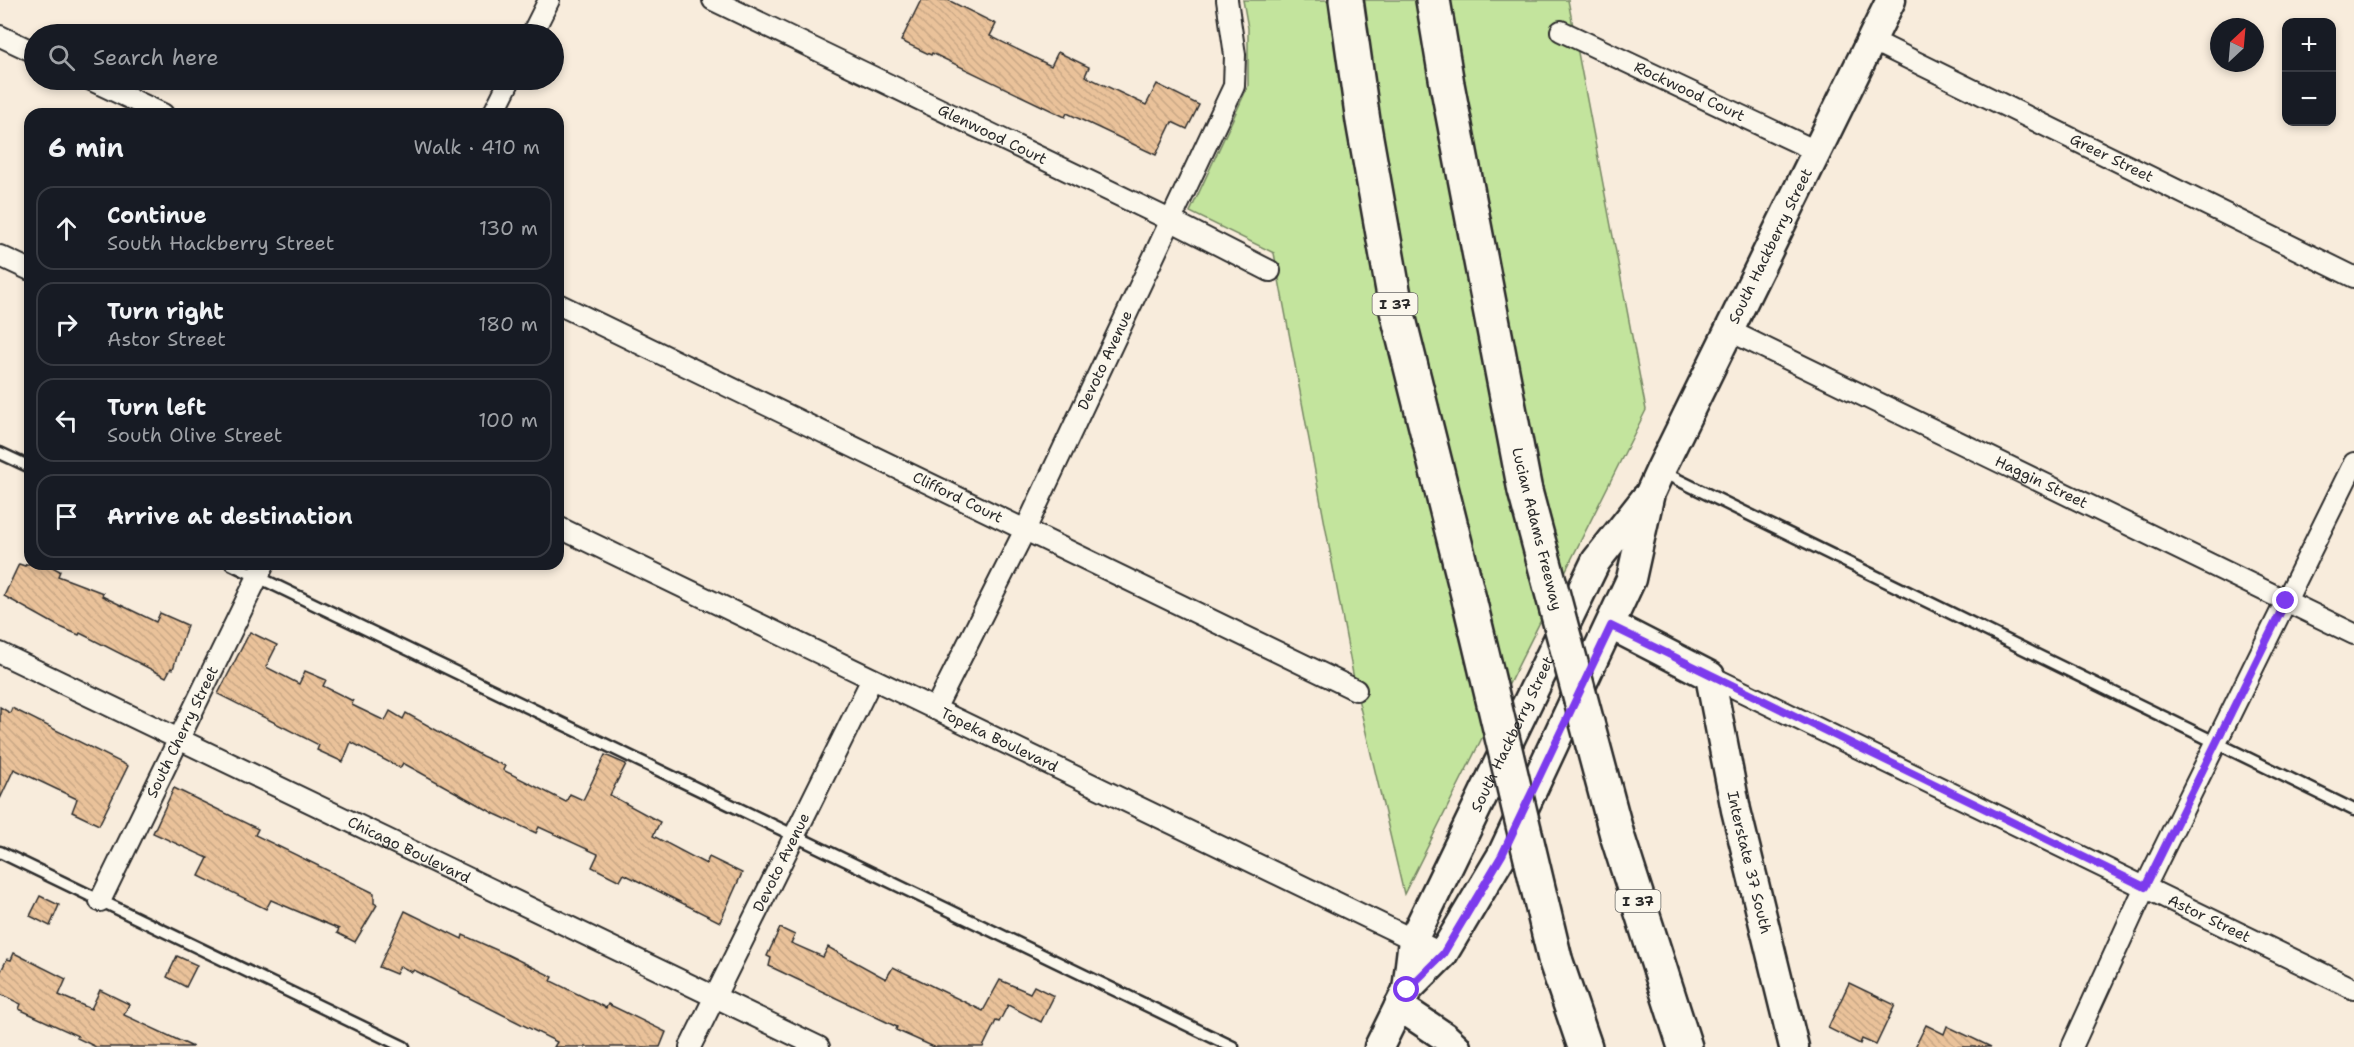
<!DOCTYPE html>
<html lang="en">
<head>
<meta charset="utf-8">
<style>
  body { margin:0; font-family:"Shantell Sans",sans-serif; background:#242831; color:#f1f3f6 }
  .controls { position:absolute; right:18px; top:18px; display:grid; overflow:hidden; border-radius:12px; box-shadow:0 3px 9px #0003 }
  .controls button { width:54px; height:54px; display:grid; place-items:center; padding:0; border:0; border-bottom:2px solid #363941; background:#171b24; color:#f1f3f6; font:30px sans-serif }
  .compass { position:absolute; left:2210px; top:18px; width:54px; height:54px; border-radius:50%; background:#171b24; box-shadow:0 3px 9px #0003; rotate:26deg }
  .stop { position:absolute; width:18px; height:18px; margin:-14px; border:4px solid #7c3aed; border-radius:50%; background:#fff }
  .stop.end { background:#7c3aed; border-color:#fff; box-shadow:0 2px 6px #0008 }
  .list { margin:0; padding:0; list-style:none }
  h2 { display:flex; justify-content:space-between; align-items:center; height:78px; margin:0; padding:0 24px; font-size:26px }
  h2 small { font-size:20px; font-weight:400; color:#9ea1a6 }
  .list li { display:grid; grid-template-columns:39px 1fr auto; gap:18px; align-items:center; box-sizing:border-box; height:84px; margin:0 12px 12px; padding:0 12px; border:2px solid #363941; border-radius:18px }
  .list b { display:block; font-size:22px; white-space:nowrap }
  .list p { margin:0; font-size:20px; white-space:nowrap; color:#9ea1a6 }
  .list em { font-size:20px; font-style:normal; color:#9ea1a6 }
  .icon { flex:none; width:33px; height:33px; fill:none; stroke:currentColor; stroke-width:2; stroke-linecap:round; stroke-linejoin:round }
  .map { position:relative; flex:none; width:2354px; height:1047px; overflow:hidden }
  .search { position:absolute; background:#171b24; box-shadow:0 3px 9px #0003; left:24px; top:24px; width:540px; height:66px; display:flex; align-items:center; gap:15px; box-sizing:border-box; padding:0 21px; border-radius:33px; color:#9ea1a6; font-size:22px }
  .panel { position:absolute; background:#171b24; box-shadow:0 3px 9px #0003; left:24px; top:108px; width:540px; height:462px; border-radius:18px }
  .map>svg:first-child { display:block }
  .green { fill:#c3e49d; stroke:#778864; stroke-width:1.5 }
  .building { fill:url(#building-back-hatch); stroke:#2b2b2b; stroke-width:1.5 }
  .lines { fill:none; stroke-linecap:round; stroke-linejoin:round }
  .service-casing { stroke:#2b2b2b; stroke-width:15 }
  .minor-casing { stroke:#2b2b2b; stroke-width:24 }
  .secondary-casing { stroke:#2b2b2b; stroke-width:33 }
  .motorway-casing { stroke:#2b2b2b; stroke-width:38 }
  .service { stroke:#fbf7ec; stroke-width:10 }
  .minor { stroke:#fbf7ec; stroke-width:20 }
  .secondary { stroke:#fbf7ec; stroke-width:28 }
  .motorway { stroke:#fbf7ec; stroke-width:33 }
  .motorway-bridge-casing { stroke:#2b2b2b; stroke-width:38; stroke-linecap:butt }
  .motorway-bridge { stroke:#fbf7ec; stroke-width:33 }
  .route { stroke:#7c3aed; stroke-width:8 }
  .labels { text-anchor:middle; stroke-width:6; stroke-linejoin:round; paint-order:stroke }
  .shield { fill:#fbf7ec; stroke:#696865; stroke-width:1.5 }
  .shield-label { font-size:14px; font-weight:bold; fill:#2b2b2b }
  .street-label { font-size:15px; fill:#2b2b2b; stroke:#fbf7ec }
</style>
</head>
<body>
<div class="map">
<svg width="2354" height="1047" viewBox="0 0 2354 1047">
  <defs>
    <pattern id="building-back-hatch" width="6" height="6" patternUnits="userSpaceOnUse" patternTransform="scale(1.5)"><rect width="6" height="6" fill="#eac29a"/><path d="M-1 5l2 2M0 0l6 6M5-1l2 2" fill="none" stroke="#c9a785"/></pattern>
  </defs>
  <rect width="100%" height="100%" fill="#f8ecdc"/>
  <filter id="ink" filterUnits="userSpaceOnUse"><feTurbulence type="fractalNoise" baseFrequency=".0167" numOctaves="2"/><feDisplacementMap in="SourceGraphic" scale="12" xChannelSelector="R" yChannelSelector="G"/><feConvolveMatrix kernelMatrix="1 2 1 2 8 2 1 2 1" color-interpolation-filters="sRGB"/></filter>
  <g filter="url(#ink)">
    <path class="green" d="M1243 0H1568L1646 410 1404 894 1356 690 1274 253 1190 212 1248 86V28Z"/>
    <g class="building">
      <path d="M921 0H948L996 24 990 36 1051 66 1058 52 1089 67 1085 76 1146 105 1157 84 1199 105 1187 129 1172 122 1156 155 1067 113 1065 117 932 53 931 55 901 41Z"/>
      <path d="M19 564 25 566 26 564H47L60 571 58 576 103 593 102 596 156 622 160 613 187 625 173 669 171 668 166 677 80 633 79 635 58 626 4 596Z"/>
      <path d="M250 632 277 645 266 667 299 684 305 671 326 680 323 686 353 701 352 705 385 721 390 711 403 719 406 713 482 756 505 766 503 770 566 802 570 794 583 800 605 755 626 764 610 795 660 822 653 836 706 864 709 857 742 873 720 922 624 874 620 881 592 867 598 854 539 827 536 833 495 814 403 763 400 768 351 742 343 762 317 750 319 745 218 694Z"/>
      <path d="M0 707 10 713 12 708 128 766 99 825 72 812 77 799 14 769 0 799Z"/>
      <path d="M174 788 258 829 255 835 374 893V903L377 905 355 942 337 933 339 929 271 900 266 909 199 876 208 858 153 833Z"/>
      <path d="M40 896 59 905 50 926 30 916Z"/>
      <path d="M405 911 462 939 463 935 508 955 553 977 551 981 606 1008 608 1004 666 1032 660 1047H554L557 1042 414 970 412 972 400 966 396 974 379 967Z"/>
      <path d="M780 928 795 935 791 943 823 957 828 947 886 979 893 967 983 1011 1000 980 1030 993 1034 986 1054 996 1041 1022 1008 1005 999 1022 996 1021 983 1047H934L896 1030 897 1027 769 966 771 958 767 956Z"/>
      <path d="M14 953 66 979 59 995 91 1009 100 990 129 1004 124 1015 193 1047H96L77 1038 78 1036 19 1009 21 1004 0 994V973L7 959 11 960Z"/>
      <path d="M177 956 197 965 186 987 167 977Z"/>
      <path d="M1849 983 1895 1005 1876 1045 1862 1039 1860 1044 1828 1028Z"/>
      <path d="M1926 1025 1944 1034 1947 1026 1991 1047H1915Z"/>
    </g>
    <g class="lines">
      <defs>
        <g id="service">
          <path d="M0 453 30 467"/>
          <path d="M1660 471 2354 810"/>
          <path d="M231 564 1233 1047"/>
          <path d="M0 852 404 1047"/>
        </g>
        <g id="minor">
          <path id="s1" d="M713 0 1170 220 1270 271"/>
          <path id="s2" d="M1561 31 1818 152"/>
          <path d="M532 34 549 0"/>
          <path d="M0 36 34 52"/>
          <path id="s3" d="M1871 40 2354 277"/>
          <path d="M91 80 163 114"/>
          <path d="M493 114 510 80"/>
          <path d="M0 256 30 270"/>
          <path id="s4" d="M558 304 1356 690"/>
          <path id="s5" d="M1730 331 2354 634"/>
          <path id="s6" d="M558 527 1443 954"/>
          <path id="s7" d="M0 653 819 1047"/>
          <path id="s8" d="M1710 676 2354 989"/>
          <path id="s9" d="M935 709 1025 530 1234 86 1235 55 1227 0"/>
          <path id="s10" d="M100 901 264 564"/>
          <path id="s11" d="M690 1047 872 679"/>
          <path d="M2072 1047 2145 887 2354 463"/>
        </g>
        <g id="secondary">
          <path id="s12" d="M1611 625 1710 676 1736 810 1794 1047"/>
          <path id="s13" d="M1407 990 1413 940 1596 561 1645 499"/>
          <path d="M1399 1006 1445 1037 1456 1047"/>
          <path id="s14" d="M1379 1047 1407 990 1443 954 1502 855 1631 579 1650 493 1660 471 1891 0"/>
        </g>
        <g id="motorway">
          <path d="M1346 0 1363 121 1396 307 1470 603"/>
          <path d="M1433 0 1447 84 1525 491"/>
          <path d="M1617 835 1685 1047"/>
          <path d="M1555 959 1585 1047"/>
        </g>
      </defs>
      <use href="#service" class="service-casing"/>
      <use href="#minor" class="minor-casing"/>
      <use href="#secondary" class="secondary-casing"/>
      <use href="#motorway" class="motorway-casing"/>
      <use href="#service" class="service"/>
      <use href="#minor" class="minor"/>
      <use href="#secondary" class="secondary"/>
      <use href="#motorway" class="motorway"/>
      <defs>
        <g id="motorway-bridge">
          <path d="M1525 491 1617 835"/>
          <path d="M1470 603 1555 959"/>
        </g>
      </defs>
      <use href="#motorway-bridge" class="motorway-bridge-casing"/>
      <use href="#motorway-bridge" class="motorway-bridge"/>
    </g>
  </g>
  <g class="lines" filter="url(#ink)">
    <path class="route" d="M1407 990 1443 954 1502 855 1611 626 2145 887 2286 601"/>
  </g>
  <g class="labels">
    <g class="shield">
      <rect x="1372.5" y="293" width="45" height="22" rx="4.5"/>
      <rect x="1615.5" y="890" width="45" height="22" rx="4.5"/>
    </g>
    <g class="shield-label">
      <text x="1395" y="309">I 37</text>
      <text x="1638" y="906">I 37</text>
    </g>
    <g class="street-label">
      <text dy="5" stroke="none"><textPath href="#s2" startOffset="142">Rockwood Court</textPath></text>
      <text dy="5" stroke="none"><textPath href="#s1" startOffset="310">Glenwood Court</textPath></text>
      <text dy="5" stroke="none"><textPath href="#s3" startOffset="268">Greer Street</textPath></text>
      <text dy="5" stroke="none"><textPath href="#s14" startOffset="897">South Hackberry Street</textPath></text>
      <text dy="5" stroke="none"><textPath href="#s9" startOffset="388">Devoto Avenue</textPath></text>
      <text dy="5" stroke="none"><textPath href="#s5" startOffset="346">Haggin Street</textPath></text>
      <text dy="5" stroke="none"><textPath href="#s4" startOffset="444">Clifford Court</textPath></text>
      <text transform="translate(1537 529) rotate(76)" y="5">Lucian Adams Freeway</text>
      <text dy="5" stroke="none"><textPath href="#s10" startOffset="188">South Cherry Street</textPath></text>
      <text dy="5" stroke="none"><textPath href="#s13" startOffset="279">South Hackberry Street</textPath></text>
      <text dy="5" stroke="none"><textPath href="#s6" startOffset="490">Topeka Boulevard</textPath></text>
      <text dy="5" stroke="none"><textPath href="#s7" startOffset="454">Chicago Boulevard</textPath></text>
      <text dy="5" stroke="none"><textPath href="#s12" startOffset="302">Interstate 37 South</textPath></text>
      <text dy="5" stroke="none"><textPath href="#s11" startOffset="206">Devoto Avenue</textPath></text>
      <text dy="5" stroke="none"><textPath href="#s8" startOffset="555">Astor Street</textPath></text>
    </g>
  </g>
</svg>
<div class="controls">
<button>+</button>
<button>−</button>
</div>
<svg class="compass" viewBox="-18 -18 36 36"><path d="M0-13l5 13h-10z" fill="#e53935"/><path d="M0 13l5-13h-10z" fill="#9ea1a6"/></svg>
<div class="stop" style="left:1407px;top:990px"></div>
<div class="stop end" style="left:2286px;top:601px"></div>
<div class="search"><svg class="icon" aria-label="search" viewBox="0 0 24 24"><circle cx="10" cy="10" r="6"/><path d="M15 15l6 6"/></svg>Search here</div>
<section class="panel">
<h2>6 min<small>Walk · 410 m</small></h2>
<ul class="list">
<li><svg class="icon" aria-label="ahead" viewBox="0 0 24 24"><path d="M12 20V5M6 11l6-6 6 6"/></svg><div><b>Continue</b><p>South Hackberry Street</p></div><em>130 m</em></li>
<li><svg class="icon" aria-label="right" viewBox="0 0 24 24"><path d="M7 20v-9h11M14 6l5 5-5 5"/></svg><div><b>Turn right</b><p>Astor Street</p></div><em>180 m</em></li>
<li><svg class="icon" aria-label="left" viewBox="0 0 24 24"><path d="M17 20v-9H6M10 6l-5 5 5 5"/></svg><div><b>Turn left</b><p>South Olive Street</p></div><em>100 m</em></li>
<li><svg class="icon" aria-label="arrive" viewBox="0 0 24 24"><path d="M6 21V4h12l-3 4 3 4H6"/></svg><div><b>Arrive at destination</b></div></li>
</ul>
</section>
</div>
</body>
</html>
